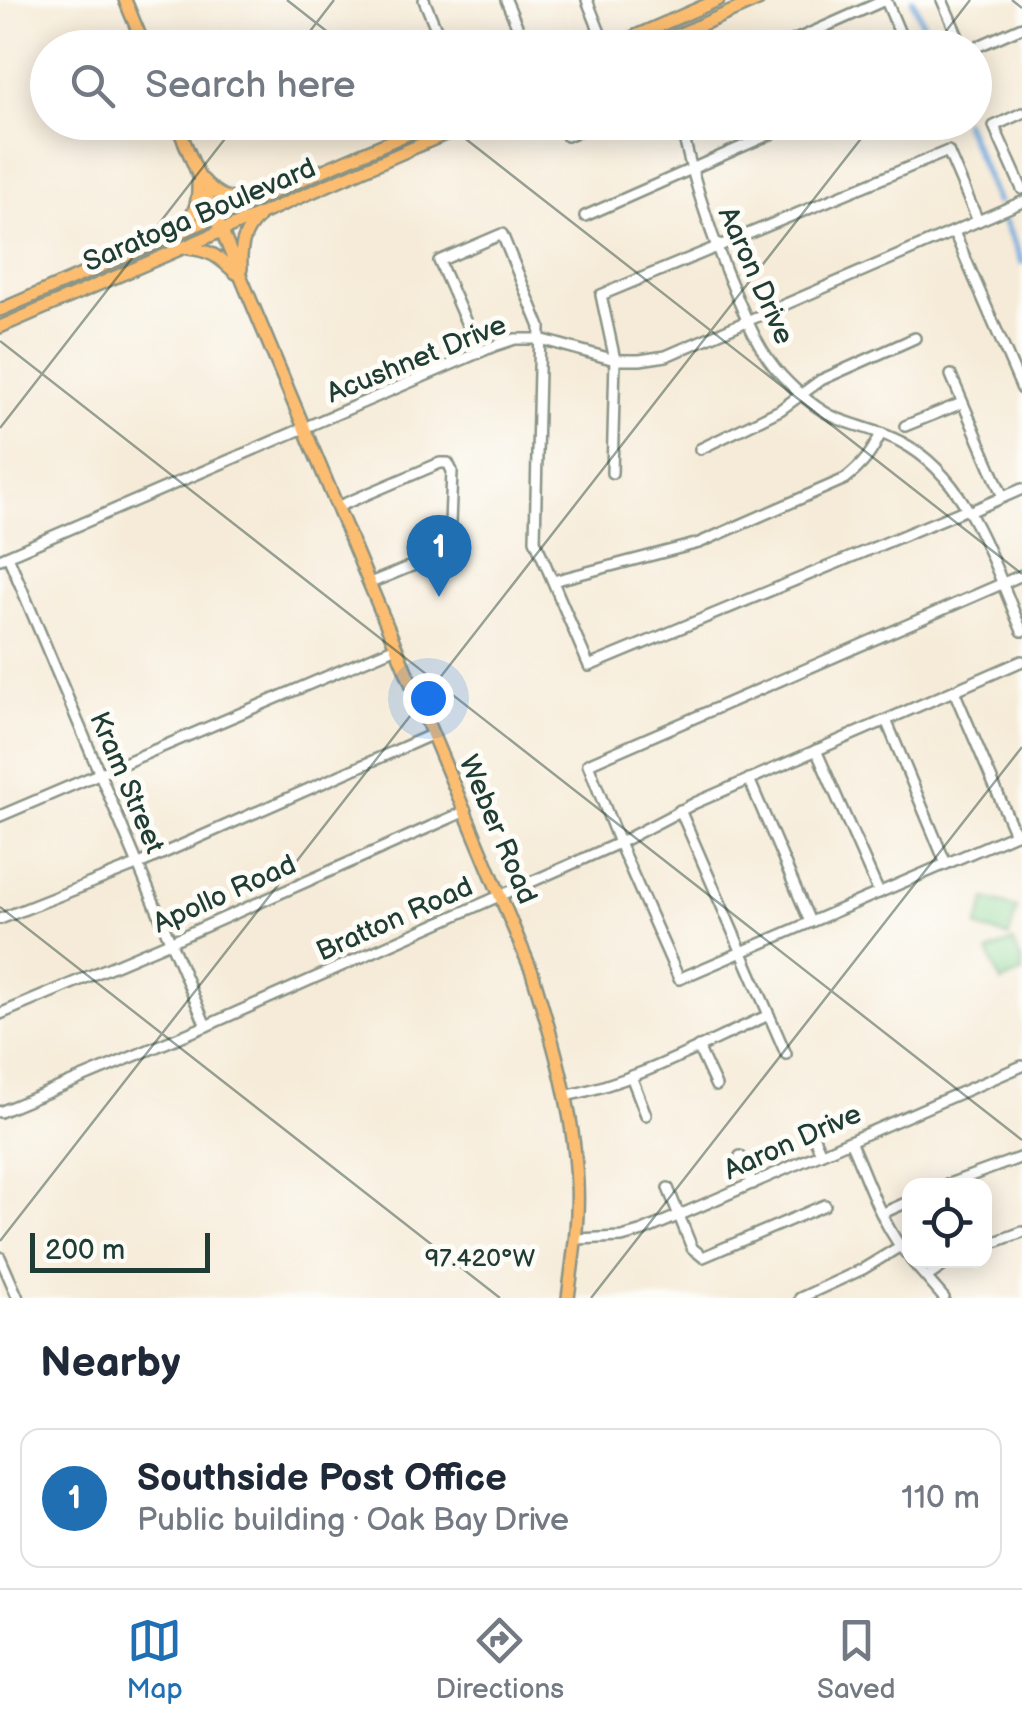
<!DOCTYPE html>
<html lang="en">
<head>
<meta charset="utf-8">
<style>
  body { margin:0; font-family:"Balsamiq Sans",sans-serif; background:#f6f6f7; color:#1f2937 }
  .controls { position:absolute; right:30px; bottom:30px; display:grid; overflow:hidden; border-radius:20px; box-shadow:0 5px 25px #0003 }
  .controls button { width:90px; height:90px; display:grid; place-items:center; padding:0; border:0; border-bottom:2px solid #e0e1e3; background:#fff; color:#1f2937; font:50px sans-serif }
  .scale { position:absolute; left:30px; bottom:25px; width:180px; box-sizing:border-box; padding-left:10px; border:5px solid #1f3d34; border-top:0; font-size:28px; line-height:35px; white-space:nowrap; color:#1f3d34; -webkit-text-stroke:8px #fdfcf7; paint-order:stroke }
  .you { position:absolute; left:428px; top:698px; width:35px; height:35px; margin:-25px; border:8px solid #fff; border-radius:50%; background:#1a73e8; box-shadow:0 0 0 15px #1a73e833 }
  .badge { display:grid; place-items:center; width:65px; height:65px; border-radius:50%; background:#1f6fb2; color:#fff; font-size:32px; font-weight:700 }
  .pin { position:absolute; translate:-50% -82px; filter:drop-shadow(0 2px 5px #0008) }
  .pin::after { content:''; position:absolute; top:52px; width:35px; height:30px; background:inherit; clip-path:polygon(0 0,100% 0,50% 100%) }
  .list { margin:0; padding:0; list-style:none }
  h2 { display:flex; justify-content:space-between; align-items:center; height:130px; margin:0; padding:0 40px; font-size:42px }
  h2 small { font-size:32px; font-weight:400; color:#747a83 }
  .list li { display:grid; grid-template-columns:65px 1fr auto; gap:30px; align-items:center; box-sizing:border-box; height:140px; margin:0 20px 20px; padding:0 20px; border:2px solid #e0e1e3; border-radius:20px }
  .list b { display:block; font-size:38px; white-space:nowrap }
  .list p { margin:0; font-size:32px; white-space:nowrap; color:#747a83 }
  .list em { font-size:32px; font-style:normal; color:#747a83 }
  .icon { flex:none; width:55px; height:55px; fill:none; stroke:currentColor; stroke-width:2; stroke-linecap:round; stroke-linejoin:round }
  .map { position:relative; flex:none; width:1022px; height:1298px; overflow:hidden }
  .search { position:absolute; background:#fff; box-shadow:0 5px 25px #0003; left:30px; right:30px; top:30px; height:110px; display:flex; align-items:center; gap:25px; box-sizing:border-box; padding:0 35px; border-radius:55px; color:#747a83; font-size:38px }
  .sheet { height:290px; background:#fff }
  nav { display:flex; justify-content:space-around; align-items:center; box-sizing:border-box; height:140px; border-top:2px solid #e0e1e3; background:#fff; font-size:28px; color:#747a83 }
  nav a { display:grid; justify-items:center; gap:5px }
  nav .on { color:#1f6fb2 }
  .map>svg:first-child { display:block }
  .green { fill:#88d594; stroke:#548964; stroke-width:2.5 }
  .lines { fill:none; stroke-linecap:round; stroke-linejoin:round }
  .canal { stroke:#6ea9de; stroke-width:6 }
  .minor-casing { stroke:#8a9486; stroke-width:14 }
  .major-casing { stroke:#8a9486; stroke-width:16 }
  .minor { stroke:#fff; stroke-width:9 }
  .major { stroke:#fcbd6f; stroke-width:11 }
  .ticks { fill:none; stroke:#1f3d34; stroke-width:2.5; stroke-opacity:0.45 }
  .labels { text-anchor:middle; stroke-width:10; stroke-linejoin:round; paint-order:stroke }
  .street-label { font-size:28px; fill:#1f3d34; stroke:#fdfcf7 }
  .ticks-label { font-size:25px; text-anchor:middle; fill:#1f3d34; stroke:#fdfcf7; stroke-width:10; stroke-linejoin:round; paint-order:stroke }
</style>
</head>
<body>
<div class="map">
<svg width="1022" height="1298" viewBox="0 0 1022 1298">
  <rect width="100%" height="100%" fill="#fdfcf7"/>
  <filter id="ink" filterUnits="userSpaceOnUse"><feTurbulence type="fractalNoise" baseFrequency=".01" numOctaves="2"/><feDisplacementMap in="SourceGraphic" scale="20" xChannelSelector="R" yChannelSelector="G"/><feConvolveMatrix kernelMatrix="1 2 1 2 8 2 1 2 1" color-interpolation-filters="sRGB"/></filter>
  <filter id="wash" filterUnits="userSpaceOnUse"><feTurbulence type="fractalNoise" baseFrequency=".0048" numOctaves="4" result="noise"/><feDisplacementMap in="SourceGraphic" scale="40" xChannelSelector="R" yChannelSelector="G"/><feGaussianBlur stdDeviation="2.25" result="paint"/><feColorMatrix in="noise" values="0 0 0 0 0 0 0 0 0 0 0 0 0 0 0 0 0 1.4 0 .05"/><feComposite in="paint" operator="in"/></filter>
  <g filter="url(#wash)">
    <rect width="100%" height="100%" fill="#f6ebd8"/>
    <g class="green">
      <path d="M986 899 1017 908 1009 937 977 928Z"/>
      <path d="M1013 941 1022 962V973L1001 982 988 952Z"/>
    </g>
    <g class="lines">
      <g class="canal">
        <path d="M913 0 933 48"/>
        <path d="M964 122 997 202"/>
        <path d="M1005 223 1022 262"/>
      </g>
    </g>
  </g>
  <g filter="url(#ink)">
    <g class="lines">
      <defs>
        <g id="minor">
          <path d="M424 0 444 48"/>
          <path d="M587 0 606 48"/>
          <path d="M886 0 906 48"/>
          <path d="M942 0 963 48"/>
          <path d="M487 48 520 33 506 0"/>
          <path d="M777 48 885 0"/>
          <path d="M974 48 1022 27"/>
          <path d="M1022 113 994 126 1022 189"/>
          <path d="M680 122C694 183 712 240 737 297 749 325 761 354 782 376 797 392 816 409 836 418 858 427 881 431 901 442 970 478 993 565 1022 631"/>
          <path d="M567 136 600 122"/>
          <path d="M585 216 798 122"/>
          <path d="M954 232 1022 389"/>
          <path d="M479 352 439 261 502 234 540 327 535 540 589 666 967 509"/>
          <path d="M951 375 1003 497"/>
          <path d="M905 426 962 403"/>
          <path d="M700 449 780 410 821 380 915 338"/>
          <path d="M612 473 615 360 601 295 948 151 978 221"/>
          <path d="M337 507 440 463H448L452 471 449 551 370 583"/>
          <path d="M969 512 1022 489"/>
          <path d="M8 556 206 1026"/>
          <path d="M0 559 494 346 515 339H540L615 360H640L666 356 1022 202"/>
          <path d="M1022 575 588 764 619 843 679 979 1022 831"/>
          <path d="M553 581 699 543 845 479C863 465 872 453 881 433"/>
          <path d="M954 691 1015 834"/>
          <path d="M886 720 946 864"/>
          <path d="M816 750 879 893"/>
          <path d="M749 779 810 922"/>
          <path d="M680 810 786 1054"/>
          <path d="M0 816 396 647"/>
          <path d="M0 919 139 864 431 735"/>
          <path d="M0 1014 172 941 466 811"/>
          <path d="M698 1047 716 1086"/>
          <path d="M631 1076 646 1115"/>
          <path d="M565 1096C636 1082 703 1044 769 1015"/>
          <path d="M0 1112 206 1026 619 843 695 803 1022 661"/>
          <path d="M808 1124 821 1153"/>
          <path d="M850 1141C867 1178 882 1228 910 1258"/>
          <path d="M740 1156 753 1184"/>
          <path d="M943 1186 1022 1157"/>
          <path d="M668 1188 692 1248 703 1257 825 1205"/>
          <path d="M883 1213 910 1201"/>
          <path d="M576 1239 622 1237 643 1231 1022 1066"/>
          <path d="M984 1246 1022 1232"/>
          <path d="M0 1257 18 1298"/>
          <path d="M911 1260 944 1298"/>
          <path d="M927 1277 952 1260"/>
          <path d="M800 1298 863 1269 899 1247"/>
        </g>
        <g id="major">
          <path d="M125 0 145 48"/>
          <path d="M608 48 718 0"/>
          <path d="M648 48 758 0"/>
          <path d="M176 122 532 972C553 1041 574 1111 577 1183 579 1221 573 1260 568 1298"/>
          <path d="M203 180C216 195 228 201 248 200"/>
          <path d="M181 230C194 217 199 202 198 184"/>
          <path d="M188 248C213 251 218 257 236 273"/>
          <path d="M241 269C240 248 243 232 258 218"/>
          <path d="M0 310 435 122"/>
          <path d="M0 327 473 122"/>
        </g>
      </defs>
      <use href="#minor" class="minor-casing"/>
      <use href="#major" class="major-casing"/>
      <use href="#minor" class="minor"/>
      <use href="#major" class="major"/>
    </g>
  </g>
  <path class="ticks" d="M287 0 348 48M1012 0 1022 8M297 48 334 0M933 48 970 0M444 122 1022 574M0 341 1022 1140M0 428 238 122M0 907 500 1298M0 1241 874 122M591 1298 1022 747"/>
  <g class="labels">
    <g class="street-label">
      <text transform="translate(199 214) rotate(-23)" y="10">Saratoga Boulevard</text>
      <text transform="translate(757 275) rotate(66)" y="10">Aaron Drive</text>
      <text transform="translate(416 358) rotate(-22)" y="10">Acushnet Drive</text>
      <text transform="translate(128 782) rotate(67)" y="10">Kram Street</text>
      <text transform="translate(499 829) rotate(67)" y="10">Weber Road</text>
      <text transform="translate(224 893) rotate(-24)" y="10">Apollo Road</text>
      <text transform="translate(394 918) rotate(-24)" y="10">Bratton Road</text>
      <text transform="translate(792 1141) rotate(-24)" y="10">Aaron Drive</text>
    </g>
  </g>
  <g class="ticks-label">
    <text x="480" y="1266">97.420°W</text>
  </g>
</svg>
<div class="controls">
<button><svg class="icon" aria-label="locate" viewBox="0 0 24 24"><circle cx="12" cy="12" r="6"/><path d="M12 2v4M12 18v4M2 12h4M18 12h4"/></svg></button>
</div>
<div class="scale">200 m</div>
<div class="you"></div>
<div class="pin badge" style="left:439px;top:597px">1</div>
<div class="search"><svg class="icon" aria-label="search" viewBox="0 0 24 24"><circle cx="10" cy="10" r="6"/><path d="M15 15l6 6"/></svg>Search here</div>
</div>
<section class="sheet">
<h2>Nearby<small></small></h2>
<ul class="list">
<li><span class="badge">1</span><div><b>Southside Post Office</b><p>Public building · Oak Bay Drive</p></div><em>110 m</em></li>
</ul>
</section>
<nav>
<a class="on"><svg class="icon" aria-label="map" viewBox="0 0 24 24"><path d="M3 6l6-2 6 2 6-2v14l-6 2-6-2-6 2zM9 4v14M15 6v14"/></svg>Map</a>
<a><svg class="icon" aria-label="directions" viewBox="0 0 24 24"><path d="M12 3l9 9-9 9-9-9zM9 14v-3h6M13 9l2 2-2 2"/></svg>Directions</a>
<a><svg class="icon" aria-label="saved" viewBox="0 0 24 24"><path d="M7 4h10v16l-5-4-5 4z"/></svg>Saved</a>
</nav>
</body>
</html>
